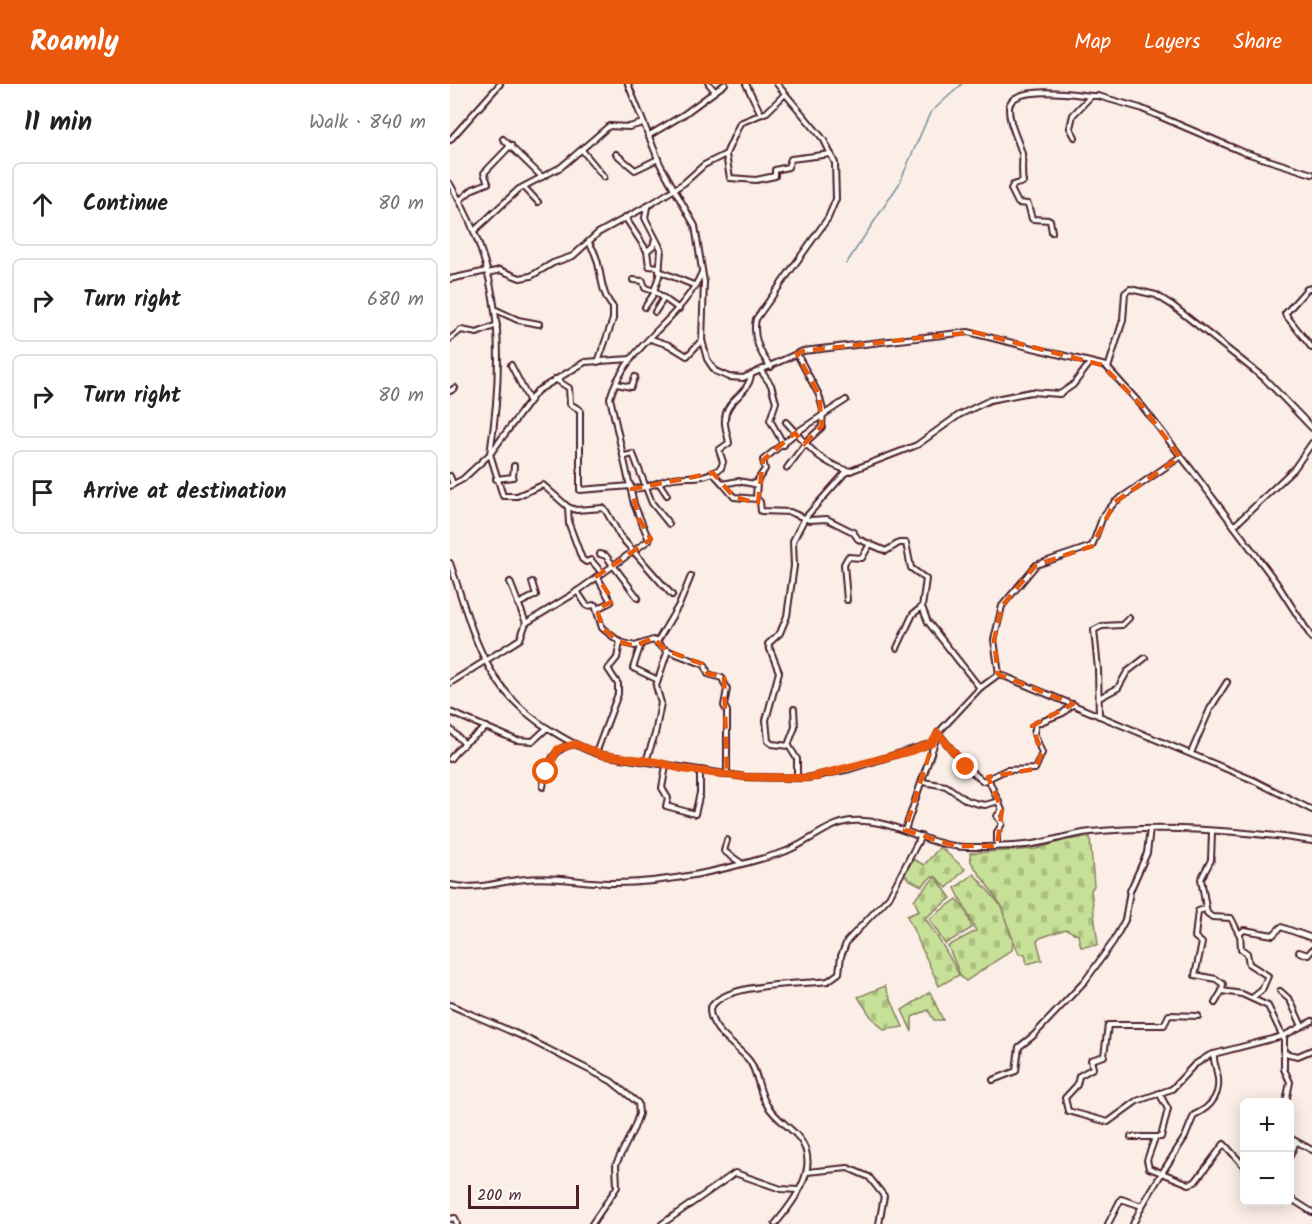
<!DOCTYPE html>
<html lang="en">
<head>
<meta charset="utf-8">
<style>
  body { margin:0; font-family:Kalam,sans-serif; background:#f6f6f6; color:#202124 }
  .controls { position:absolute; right:18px; bottom:18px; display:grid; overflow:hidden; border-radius:9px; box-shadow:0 3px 15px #0003 }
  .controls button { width:54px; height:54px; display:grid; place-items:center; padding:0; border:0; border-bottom:2px solid #e0e0e0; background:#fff; color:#202124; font:30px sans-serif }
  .scale { position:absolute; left:18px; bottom:15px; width:111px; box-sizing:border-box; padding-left:6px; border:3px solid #4a1f2b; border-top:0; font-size:16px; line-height:21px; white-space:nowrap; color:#4a1f2b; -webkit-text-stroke:4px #fdfcf7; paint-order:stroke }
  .stop { position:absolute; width:18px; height:18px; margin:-14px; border:4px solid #ea580c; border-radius:50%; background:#fff }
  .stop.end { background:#ea580c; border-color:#fff; box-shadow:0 2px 6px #0008 }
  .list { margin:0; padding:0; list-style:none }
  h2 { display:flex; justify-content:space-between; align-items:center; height:78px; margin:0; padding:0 24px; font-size:26px }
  h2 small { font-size:20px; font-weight:400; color:#757577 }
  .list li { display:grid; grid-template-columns:39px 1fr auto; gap:18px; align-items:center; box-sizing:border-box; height:84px; margin:0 12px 12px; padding:0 12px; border:2px solid #e0e0e0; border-radius:9px }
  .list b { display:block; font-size:22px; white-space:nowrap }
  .list em { font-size:20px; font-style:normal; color:#757577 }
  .icon { flex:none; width:33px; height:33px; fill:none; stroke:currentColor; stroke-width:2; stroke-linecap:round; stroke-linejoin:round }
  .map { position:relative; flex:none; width:862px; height:1140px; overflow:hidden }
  header { display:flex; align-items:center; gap:36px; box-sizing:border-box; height:84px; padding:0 30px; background:#ea580c; color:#fff }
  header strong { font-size:28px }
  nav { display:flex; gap:33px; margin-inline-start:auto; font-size:21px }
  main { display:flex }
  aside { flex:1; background:#fff }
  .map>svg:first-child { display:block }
  .cemetery { fill:url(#cemetery-stones); stroke:#888061; stroke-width:1.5 }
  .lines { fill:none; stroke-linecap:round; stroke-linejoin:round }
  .stream { stroke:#708f9c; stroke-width:1.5 }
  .minor-casing { stroke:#4a1f2b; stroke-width:8 }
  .minor { stroke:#fdfcf7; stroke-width:4 }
  .route { stroke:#ea580c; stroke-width:8 }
  .marked { fill:none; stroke:#e8590c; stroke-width:4.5; stroke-dasharray:12 8; stroke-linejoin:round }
</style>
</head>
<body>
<header>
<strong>Roamly</strong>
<nav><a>Map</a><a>Layers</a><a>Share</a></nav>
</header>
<main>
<aside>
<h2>11 min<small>Walk · 840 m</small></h2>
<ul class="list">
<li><svg class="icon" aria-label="ahead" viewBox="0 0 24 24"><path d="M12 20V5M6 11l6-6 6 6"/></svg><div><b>Continue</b></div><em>80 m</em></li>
<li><svg class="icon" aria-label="right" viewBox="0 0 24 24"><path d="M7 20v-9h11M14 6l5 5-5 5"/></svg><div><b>Turn right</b></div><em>680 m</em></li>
<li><svg class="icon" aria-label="right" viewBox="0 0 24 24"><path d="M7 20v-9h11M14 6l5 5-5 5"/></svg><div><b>Turn right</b></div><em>80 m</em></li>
<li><svg class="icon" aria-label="arrive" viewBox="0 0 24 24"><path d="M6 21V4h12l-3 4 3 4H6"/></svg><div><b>Arrive at destination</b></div></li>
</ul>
</aside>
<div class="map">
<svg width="862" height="1140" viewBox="0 0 862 1140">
  <defs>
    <pattern id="cemetery-stones" width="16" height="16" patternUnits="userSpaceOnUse" patternTransform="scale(1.5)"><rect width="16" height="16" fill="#c7e097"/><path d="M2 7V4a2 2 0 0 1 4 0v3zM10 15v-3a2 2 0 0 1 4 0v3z" fill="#acc082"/></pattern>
  </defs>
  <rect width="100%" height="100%" fill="#fbeee7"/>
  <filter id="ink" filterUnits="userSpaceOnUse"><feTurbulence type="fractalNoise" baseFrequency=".0167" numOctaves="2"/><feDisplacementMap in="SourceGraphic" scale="12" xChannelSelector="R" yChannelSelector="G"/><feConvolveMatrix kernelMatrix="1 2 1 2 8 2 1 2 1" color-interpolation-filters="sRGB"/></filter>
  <g filter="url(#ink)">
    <g class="cemetery">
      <path d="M640 753 644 802 641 806 648 861 631 863 628 851 616 845 590 854 587 857 592 876 577 880 575 870H569L556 838 554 825 521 778 520 769 586 765 615 756Z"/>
      <path d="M490 763 515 785 497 804 485 792 501 814 475 834C488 854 499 870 509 891L489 902 457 832 469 827 464 816 485 793H481L472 802 458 795 455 790 463 775 474 781Z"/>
      <path d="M524 790 551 822 563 858 562 866 516 897 511 893 498 862 526 847 505 804Z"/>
      <path d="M507 815 516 827 522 844 495 860 479 835Z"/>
      <path d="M435 902 453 943 434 946 422 934 408 913Z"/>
      <path d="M480 908 493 936H484L478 926 462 933V948L452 926Z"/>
    </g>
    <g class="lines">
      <path class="stream" d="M396 180 449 100 480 29 512 0"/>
      <defs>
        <g id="minor">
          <path d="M178 0 210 80 245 142 254 198 252 256 257 275 265 287 279 293 293 294 353 267 518 248 656 282 692 322 744 389 826 498 862 554"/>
          <path d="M259 0 264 6"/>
          <path d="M296 0 311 30"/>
          <path d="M198 52 233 31 275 0"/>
          <path d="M625 53 620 44 623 31 641 12H648L690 24 793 68 862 90"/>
          <path d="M53 55 92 93"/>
          <path d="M0 56 50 0"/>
          <path d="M132 66 154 93"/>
          <path d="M166 70 185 86 208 75"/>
          <path d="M276 71 280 94 306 96 325 92V86L338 83 341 75 381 70"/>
          <path d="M0 100C53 187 55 272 40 370L13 395 0 402"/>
          <path d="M74 103 88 118"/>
          <path d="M10 116 23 105 38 99 34 89 61 61"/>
          <path d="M197 123 195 134 211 165 209 192 204 207 229 225"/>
          <path d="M175 133 197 167"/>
          <path d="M25 146 69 105 111 83 159 42 179 43 193 39"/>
          <path d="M602 148 600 136 582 135 578 120 568 119 561 105 563 101 573 98C571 88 573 79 572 70 568 54 559 42 559 25 558 0 624 10 641 12"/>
          <path d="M205 155 203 162 197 167 199 182 209 183"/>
          <path d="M139 159C154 179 147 206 163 223V235L148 278"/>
          <path d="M209 187 246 202"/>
          <path d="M38 189 50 186 70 194 81 192 103 179 123 172 148 149 201 120 234 99 254 81 276 70 290 39 317 28 334 11"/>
          <path d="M0 195 37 187"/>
          <path d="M183 196 193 197 195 204 204 207"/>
          <path d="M862 204 857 205 835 230 862 264"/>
          <path d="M195 223 205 208"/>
          <path d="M46 226 68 236 89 240"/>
          <path d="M205 228 214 214"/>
          <path d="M0 255 11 246 27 249 47 241"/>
          <path d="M201 255 219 261 237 272 252 256"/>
          <path d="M61 281 79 316"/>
          <path d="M321 283C310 270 302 252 306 235L378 134 386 115 385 79 374 56 327 0"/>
          <path d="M658 284 673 236 675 209 680 205 706 211 722 221 814 294 862 344"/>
          <path d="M311 287 321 301 326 318 320 336 334 361"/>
          <path d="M105 295 119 304 120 320 130 326V406L181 402"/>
          <path d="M167 300 181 303 185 293"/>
          <path d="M0 307 5 304"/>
          <path d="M396 316 347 348 313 376 315 385 307 397 306 414 310 418 311 427 340 428 359 436 377 435 403 448 408 455 436 467 449 459H456L461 484 476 495 472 523 478 538 530 604"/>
          <path d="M336 338C357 361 369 379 400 387"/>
          <path d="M175 372 183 370 202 419 219 440"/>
          <path d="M337 384 358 356 372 343 373 326 369 311 347 270"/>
          <path d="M263 389 273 400 288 397 304 400 307 398"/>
          <path d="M0 392 3 400"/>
          <path d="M46 395 63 393 64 382"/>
          <path d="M209 399 217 411"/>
          <path d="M273 400 284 413 307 415"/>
          <path d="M182 405C196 405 205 399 219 395 239 390 251 398 271 384L273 378 269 366 279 359C278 351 274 343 275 335 276 315 297 312 301 292"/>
          <path d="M118 423 126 426 153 424 156 427 170 452 222 511"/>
          <path d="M784 442 844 385 862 359"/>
          <path d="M150 470 156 472 188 514"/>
          <path d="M0 479C24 549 33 606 102 647 118 657 134 666 152 671L295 693 357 694 400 685 482 659"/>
          <path d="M152 489 141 476 136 478 132 475 119 440 118 423 93 401 67 412H53L40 370 87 307 135 278 181 275"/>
          <path d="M147 492 161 518 147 525"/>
          <path d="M60 498 76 539"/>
          <path d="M127 507 137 522 145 521 152 544 170 558 185 562 203 556 216 566 255 581 258 590 272 594 277 605 274 622 277 627V691"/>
          <path d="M397 516 394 480 398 473 412 474 420 460"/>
          <path d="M68 520 86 511 82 498"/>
          <path d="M207 558 230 519 241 492"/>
          <path d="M191 560 183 584 208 596"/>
          <path d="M447 564 463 530 472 523"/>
          <path d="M549 590 544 556 552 522 586 481 642 462 653 432 665 418 730 373"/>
          <path d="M0 599 70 555 76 539 122 511 199 456 184 420 160 314C175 262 232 236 252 188"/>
          <path d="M649 614 668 604 677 588 695 574"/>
          <path d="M0 628 66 656 83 657 97 644"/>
          <path d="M649 632 648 585 644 546 652 542 672 541 679 534"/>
          <path d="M0 645 14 659"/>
          <path d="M488 649 516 683 533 697 556 686 585 685 592 669 584 649 586 640 613 629 623 620"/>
          <path d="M338 661 345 643 344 625"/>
          <path d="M146 669 168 610V600L158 585 167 574 170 558"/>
          <path d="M741 669 760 625 777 598"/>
          <path d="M0 675C10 661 23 653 37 643"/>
          <path d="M196 677 205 650 211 619 206 602 218 566"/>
          <path d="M216 682 212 704 218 714 216 722 245 730 250 709V686"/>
          <path d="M347 694V675L339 662 322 660 318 657 316 636 329 588 318 560 330 549 337 532 344 482 343 457 348 447 355 434 395 389 467 361 509 331 540 316 581 308 610 310 623 301 640 279"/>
          <path d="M538 694 552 726 547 732 552 740 547 748V762"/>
          <path d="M473 698 496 702 516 716 525 719 535 721 549 717"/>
          <path d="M93 703C95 684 103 663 124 660"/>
          <path d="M455 746 488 649 530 604 549 590 803 696 862 726"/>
          <path d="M762 748 761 776 751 795 757 829 762 833 781 834 789 850 794 846 823 851 831 843 862 854"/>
          <path d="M277 756 274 767 291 779"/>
          <path d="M0 801C27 807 50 797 76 795 104 792 130 798 158 799 216 800 275 786 331 769 355 762 375 740 401 737 443 733 478 764 519 763 540 763 562 763 583 760 602 757 621 750 641 748 711 741 792 746 862 757"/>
          <path d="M755 825 748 827 745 853 752 859 745 891 766 895 773 900 772 907"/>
          <path d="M790 849 791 865 797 869 799 880 818 892 812 906 802 914"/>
          <path d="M849 868 858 871 862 866"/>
          <path d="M830 907 840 916 852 942"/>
          <path d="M765 919 772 907 792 910 818 922 834 955V985L840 998 836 1018"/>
          <path d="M0 921 74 953 161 997 188 1019 189 1030 184 1044 166 1080 167 1103 142 1140"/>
          <path d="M748 932 719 931 714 941H658L654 972 641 976 643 984 629 992 627 1001 615 1014 618 1027 658 1038 687 1017 722 1005 744 981 760 971 833 952 862 937"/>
          <path d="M834 969 848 972 862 966"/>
          <path d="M543 996 566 987 569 963 583 952 635 897 663 858 675 836 680 807 697 769 700 745"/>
          <path d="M681 1053H711L718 1025 709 1009"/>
          <path d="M705 1054 697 1076 699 1084 712 1089 735 1053 744 1031C762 1023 772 1009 767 989 766 982 763 977 764 970"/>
          <path d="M840 1054 862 1066"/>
          <path d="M840 1072 846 1058"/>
          <path d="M357 1088 398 1084 419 1093 434 1112 429 1140"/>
          <path d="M840 1114 862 1128"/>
          <path d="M0 1135 5 1134 7 1140"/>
          <path d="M212 1140 285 1089 331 1105 348 1106"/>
          <path d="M325 1140C343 1119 372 1082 349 1054 339 1042 326 1035 317 1021 308 1008 308 986 298 975 285 960 260 947 260 925 273 898 351 901 378 897L389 889 391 872 397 857 439 813 471 752"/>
          <path d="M658 1140 671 1115 692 1122 712 1089 739 1100 745 1098 774 1060 794 1082"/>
          <path d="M683 1140 692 1122"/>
        </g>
      </defs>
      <use href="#minor" class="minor-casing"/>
      <use href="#minor" class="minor"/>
    </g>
  </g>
  <g class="lines" filter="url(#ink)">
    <path class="route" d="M96 688 108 665 125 660 152 671 207 678 232 685 295 693 357 694 461 667 482 659 488 649 516 683"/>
  </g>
  <path class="marked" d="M524 248 652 281 692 322 730 373 665 418 642 462 586 481 552 522 544 556 548 590 623 620 582 642 592 669 585 685 538 693 552 726 547 762H505L455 746 483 659 369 693 277 691 274 592 258 590 252 580 216 566 203 554 185 562 170 558 152 544 147 525 163 517 147 492 201 455 189 435 182 405 263 389 284 413 308 419 313 376 345 349 354 360 372 342 369 311 347 270 353 267Z"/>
</svg>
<div class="controls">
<button>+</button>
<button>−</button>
</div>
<div class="scale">200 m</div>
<div class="stop" style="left:96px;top:688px"></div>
<div class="stop end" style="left:516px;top:683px"></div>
</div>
</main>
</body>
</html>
